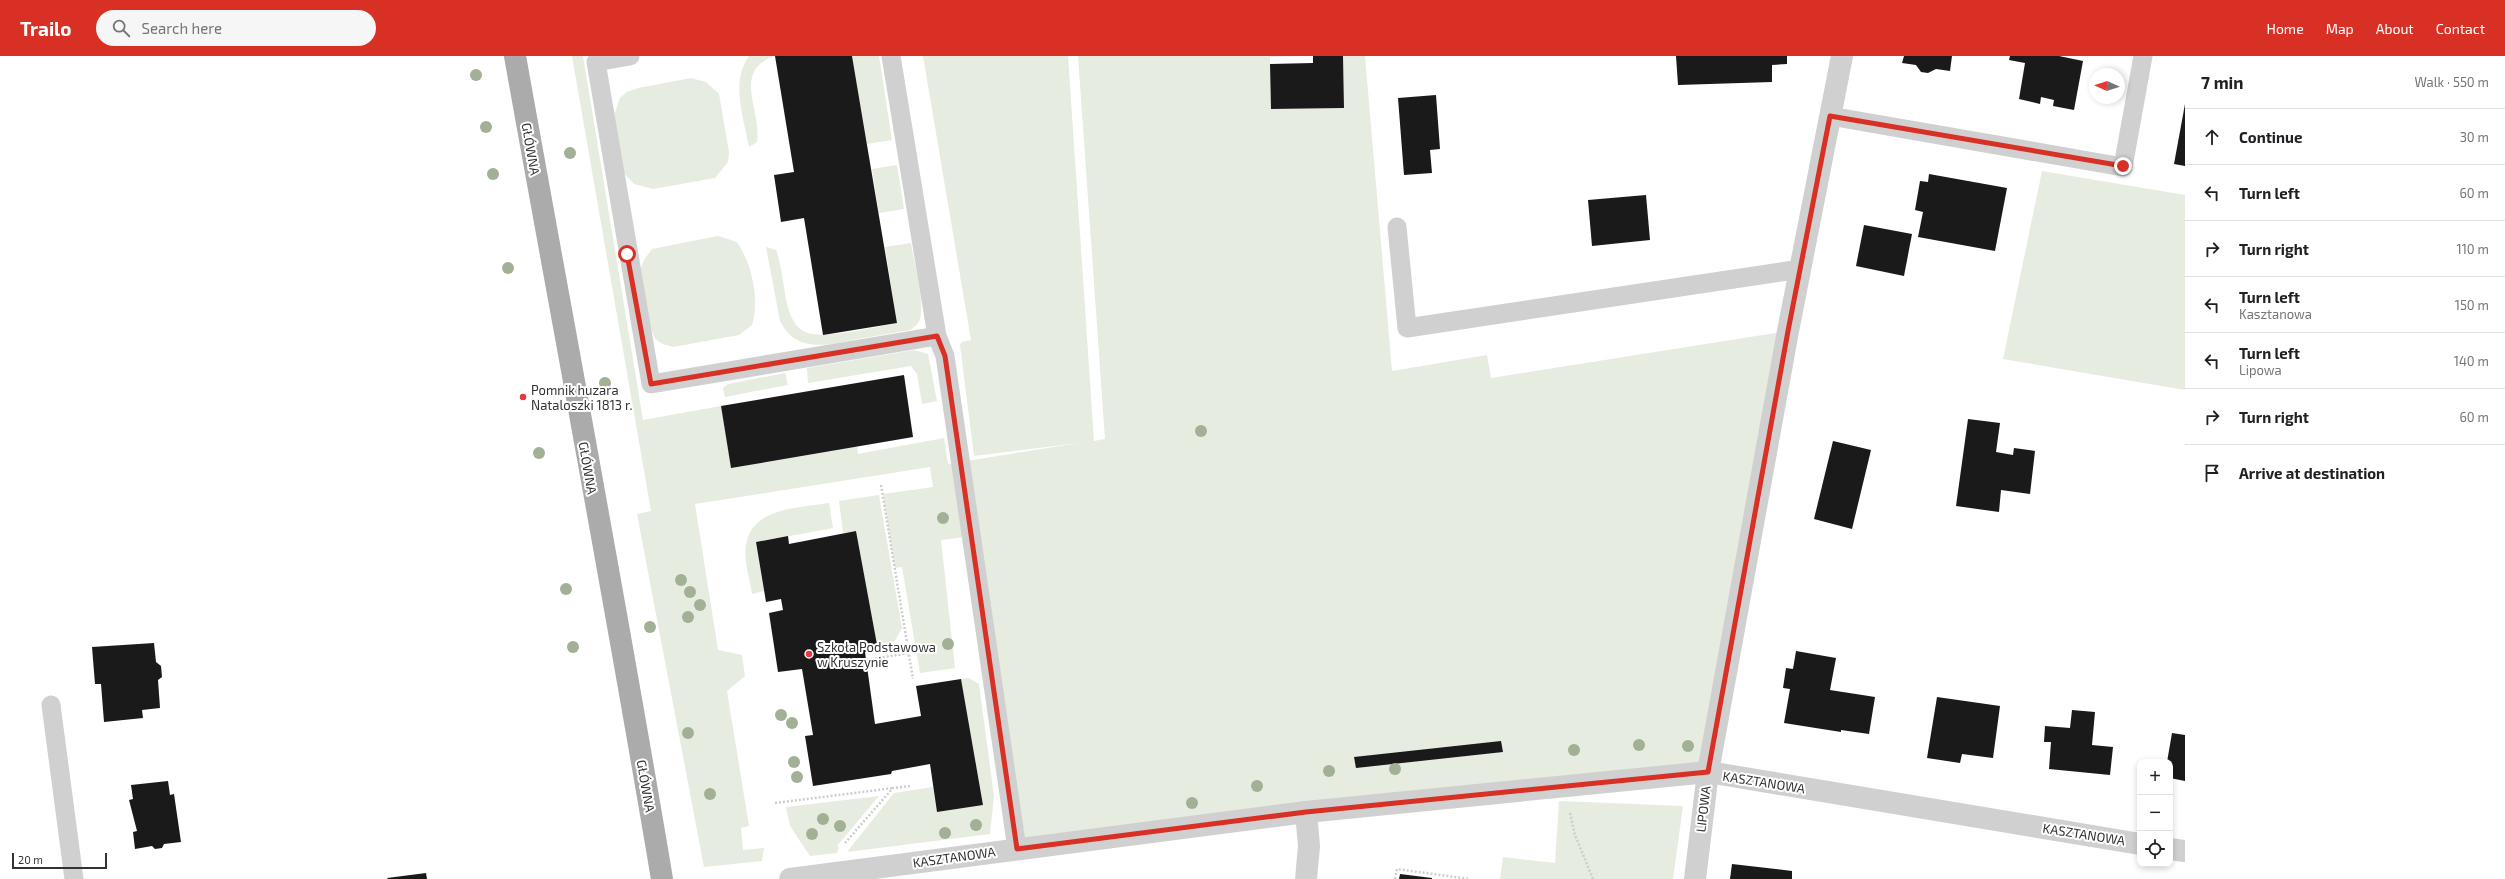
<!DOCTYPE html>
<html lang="en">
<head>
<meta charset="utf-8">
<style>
  body { margin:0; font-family:"Exo 2",sans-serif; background:#f6f6f6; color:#202124 }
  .controls { position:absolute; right:12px; bottom:12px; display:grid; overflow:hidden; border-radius:8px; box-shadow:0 2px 6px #0003 }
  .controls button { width:36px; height:36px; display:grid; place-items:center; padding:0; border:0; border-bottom:1px solid #e0e0e0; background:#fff; color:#202124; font:20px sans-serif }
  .compass { position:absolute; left:2089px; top:12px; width:36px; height:36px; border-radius:50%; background:#fff; box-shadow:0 2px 6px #0003; rotate:273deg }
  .scale { position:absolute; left:12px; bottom:10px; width:95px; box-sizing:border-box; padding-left:4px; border:2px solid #333; border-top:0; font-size:11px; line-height:14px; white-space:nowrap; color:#333; -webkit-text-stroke:3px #fff; paint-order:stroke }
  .stop { position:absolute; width:12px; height:12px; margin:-9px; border:3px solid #d93025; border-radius:50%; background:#fff }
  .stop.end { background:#d93025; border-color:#fff; box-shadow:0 1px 4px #0008 }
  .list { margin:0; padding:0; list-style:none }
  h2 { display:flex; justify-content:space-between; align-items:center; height:52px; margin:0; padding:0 16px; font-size:17px }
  h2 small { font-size:13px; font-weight:400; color:#757577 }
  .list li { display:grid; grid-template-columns:26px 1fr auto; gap:12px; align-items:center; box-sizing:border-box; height:56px; padding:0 16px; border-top:1px solid #e0e0e0 }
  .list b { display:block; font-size:15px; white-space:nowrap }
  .list p { margin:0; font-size:13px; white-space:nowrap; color:#757577 }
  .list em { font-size:13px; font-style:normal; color:#757577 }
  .icon { flex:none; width:22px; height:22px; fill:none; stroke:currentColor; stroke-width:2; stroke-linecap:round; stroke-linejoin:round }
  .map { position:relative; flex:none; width:2185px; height:823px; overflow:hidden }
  header { display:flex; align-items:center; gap:24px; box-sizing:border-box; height:56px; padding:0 20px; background:#d93025; color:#fff }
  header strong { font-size:19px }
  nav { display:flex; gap:22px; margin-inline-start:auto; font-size:14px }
  .search { width:280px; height:36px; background:#f6f6f6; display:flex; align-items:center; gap:10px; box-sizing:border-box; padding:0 14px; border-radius:22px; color:#757577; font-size:15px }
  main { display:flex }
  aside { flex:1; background:#fff }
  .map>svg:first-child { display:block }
  .green { fill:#e6ecdf }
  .building { fill:#1a1a1a }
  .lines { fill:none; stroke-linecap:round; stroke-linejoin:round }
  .path { stroke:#cdcdcd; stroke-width:2.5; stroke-dasharray:2 2; stroke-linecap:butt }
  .service { stroke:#d0d0d0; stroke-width:19 }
  .minor { stroke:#d0d0d0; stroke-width:22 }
  .primary { stroke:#ababab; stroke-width:22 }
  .tree { fill:#a2b095 }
  .route { stroke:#d93025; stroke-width:5 }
  .poi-dot { fill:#e63946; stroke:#fff; stroke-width:1.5 }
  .labels { text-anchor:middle; stroke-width:4; stroke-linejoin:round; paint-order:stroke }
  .street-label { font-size:13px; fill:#333; stroke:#fff }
  .poi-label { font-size:13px; fill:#333; stroke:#fff; text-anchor:start }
</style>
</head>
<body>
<header>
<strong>Trailo</strong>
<div class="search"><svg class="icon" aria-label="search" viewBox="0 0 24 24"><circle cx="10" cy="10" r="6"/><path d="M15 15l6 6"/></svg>Search here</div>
<nav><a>Home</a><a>Map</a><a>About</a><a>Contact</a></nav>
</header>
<main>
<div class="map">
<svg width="2185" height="823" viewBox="0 0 2185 823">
  <rect width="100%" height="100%" fill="#fff"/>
  <g class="green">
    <path d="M572 0H583L643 364 721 350 731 411 857 390 858 398 944 382 948 408 1079 387 974 400 960 289 962 286 971 284 923 0H1068L1094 385 1105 383 1078 0H1300L1270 1 1271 53 1344 52 1343 0H1365L1392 315 1487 299 1491 322 1788 275 1708 716 1017 793 972 480 941 484 955 612 920 617 902 511 895 512 883 438 933 431 930 411 695 448 718 594 742 599 745 620 727 635 749 770 741 772 743 794 764 792 762 805 704 811 637 458 651 455Z"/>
    <path d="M749 0H775C731 14 762 55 757 86L749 91C744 63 730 25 749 0Z"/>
    <path d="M852 0H879L892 84 867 88Z"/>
    <path d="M691 22 706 26 719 38 729 96 728 106 715 122 653 133 634 128 622 115 614 59 620 42 627 36 638 32Z"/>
    <path d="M897 109 904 153 879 157 872 113Z"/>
    <path d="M2042 115 2185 139V334L2003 303Z"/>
    <path d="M718 180 737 186C752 208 760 244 752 269L739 279 673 291C667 289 660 288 656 283 647 271 638 227 641 212 642 205 648 199 652 193Z"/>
    <path d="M911 187C914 206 925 245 920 263 918 268 915 271 910 274 893 277 876 280 858 283 829 289 796 298 780 265L766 191 776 194C783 213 783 233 788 252 791 262 797 274 808 277 828 283 875 271 897 267L885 191Z"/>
    <path d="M914 294 928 298 937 345 922 348 917 318 911 310 808 327 807 312Z"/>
    <path d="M785 317 788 329 725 341 723 332 728 328Z"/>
    <path d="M879 439 902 572 894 586 877 589 856 475 843 477 839 445Z"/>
    <path d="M829 447 833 472 756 486 764 535 752 538C750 523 743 503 746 489 752 451 799 452 829 447Z"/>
    <path d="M969 622 979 628 994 740 990 778 847 796 894 737 933 731 937 756 983 749 961 623Z"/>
    <path d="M879 740 837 790 839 791 837 797 810 800 790 770 786 751Z"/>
    <path d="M1559 745 1683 750 1673 823H1500L1503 801 1555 807Z"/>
  </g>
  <g class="building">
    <path d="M775 0H852L897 267 823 279 804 162 781 166 774 119 794 116Z"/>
    <path d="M1313 0H1343L1344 52 1271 53 1270 8 1313 7Z"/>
    <path d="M1676 0H1787V8L1772 9V26L1678 29Z"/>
    <path d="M1904 0H1952L1950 15 1936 13 1928 17 1921 16 1916 9 1902 7Z"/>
    <path d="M2010 0H2059L2083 5 2074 54 2053 50 2054 44 2041 41 2040 48 2019 43 2025 7 2009 4Z"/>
    <path d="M1436 39 1440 93 1430 94 1432 117 1404 119 1398 42Z"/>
    <path d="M2185 48V110L2174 108Z"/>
    <path d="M1929 118 2007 132 1995 195 1918 181 1923 156 1915 154 1920 125 1928 126Z"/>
    <path d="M1646 139 1650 184 1592 190 1588 144Z"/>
    <path d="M1864 169 1912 178 1904 220 1856 210Z"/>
    <path d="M904 319 913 381 731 412 721 350Z"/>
    <path d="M1968 363 2000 367 1996 396 2013 399 2014 392 2035 395 2030 438 2001 434 1999 456 1956 450Z"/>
    <path d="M1833 385 1871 394 1852 473 1814 463Z"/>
    <path d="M856 475 878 594 865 596 875 668 921 660 916 630 961 623 983 749 937 756 930 708 892 715 891 718 813 730 805 680 813 679 802 613 778 616 769 557 783 554 781 543 766 546 756 486 788 480 789 488Z"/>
    <path d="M154 587 156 606 161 610 162 621 158 624 160 652 142 654 143 662 104 666 101 628H95L92 591Z"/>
    <path d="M1796 595 1836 602 1830 634 1875 641 1869 678 1841 674V676L1784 667 1790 633 1783 632 1786 612 1793 613Z"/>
    <path d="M1937 641 2000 650 1993 702 1962 698 1960 707 1927 702Z"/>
    <path d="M2072 654 2095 656 2092 689 2113 691 2110 719 2049 713 2051 686H2044L2045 670 2070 672Z"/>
    <path d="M2172 677 2185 679V725L2170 722V706H2167Z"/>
    <path d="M1501 685 1503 696 1356 712 1354 701Z"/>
    <path d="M168 725 170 739 174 738 181 786 164 788 162 792 155 793 152 790 135 793 133 776 137 775 129 744 133 743 131 729Z"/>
    <path d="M1732 808 1792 815V823H1730Z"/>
    <path d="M426 817 427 823H388L387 822Z"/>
    <path d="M1400 818 1432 822V823H1399Z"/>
  </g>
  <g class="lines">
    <g class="path">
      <path d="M881 429 913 623"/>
      <path d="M867 604 909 597"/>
      <path d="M775 747 893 732"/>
      <path d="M1570 757 1575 779 1593 823"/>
      <path d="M845 787 893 732 911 730"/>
      <path d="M1395 823 1397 813 1469 823"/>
    </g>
    <g class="service">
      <path d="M630 0 596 6 651 328 937 280"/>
      <path d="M891 0 937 280 945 300 1017 793"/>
      <path d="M1830 60 2123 111 2143 0"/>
      <path d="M1397 171 1407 272 1801 213"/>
      <path d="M51 649 74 823"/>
    </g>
    <g class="minor">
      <path d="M1306 756 1309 790 1306 823"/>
      <path d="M2170 793 2185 795"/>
      <path d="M790 823 1306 756 1708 716 2140 788"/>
      <path d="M1695 823 1708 716 1788 275 1842 0"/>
    </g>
    <path class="primary" d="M515 0C564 274 616 548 662 823"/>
  </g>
  <g class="tree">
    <circle cx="476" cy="19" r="6"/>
    <circle cx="486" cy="71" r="6"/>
    <circle cx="570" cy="97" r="6"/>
    <circle cx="493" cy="118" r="6"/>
    <circle cx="508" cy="212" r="6"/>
    <circle cx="605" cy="327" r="6"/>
    <circle cx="1201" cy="375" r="6"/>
    <circle cx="539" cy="397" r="6"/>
    <circle cx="943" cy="462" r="6"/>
    <circle cx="681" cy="524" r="6"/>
    <circle cx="566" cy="533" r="6"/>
    <circle cx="690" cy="536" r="6"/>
    <circle cx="700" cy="549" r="6"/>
    <circle cx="688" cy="561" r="6"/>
    <circle cx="650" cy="571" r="6"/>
    <circle cx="948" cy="588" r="6"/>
    <circle cx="573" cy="591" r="6"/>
    <circle cx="781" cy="659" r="6"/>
    <circle cx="792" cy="667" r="6"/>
    <circle cx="688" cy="677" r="6"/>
    <circle cx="1639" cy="689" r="6"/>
    <circle cx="1688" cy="690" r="6"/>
    <circle cx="1574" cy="694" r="6"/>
    <circle cx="794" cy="706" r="6"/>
    <circle cx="1395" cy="713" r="6"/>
    <circle cx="1329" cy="715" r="6"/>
    <circle cx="797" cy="721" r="6"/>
    <circle cx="1257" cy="730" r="6"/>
    <circle cx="710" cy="738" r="6"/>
    <circle cx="1192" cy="747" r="6"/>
    <circle cx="823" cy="763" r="6"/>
    <circle cx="976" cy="769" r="6"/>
    <circle cx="840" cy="770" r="6"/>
    <circle cx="945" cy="777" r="6"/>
    <circle cx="812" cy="778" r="6"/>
  </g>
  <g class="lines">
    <path class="route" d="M627 198 651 328 937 280 945 300 1017 793 1306 756 1708 716 1788 275 1830 60 2123 110"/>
  </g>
  <g class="poi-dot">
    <circle cx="523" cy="341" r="4"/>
    <circle cx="809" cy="598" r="4"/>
  </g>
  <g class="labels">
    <g class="street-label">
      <text transform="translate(531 93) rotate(80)" y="5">GŁÓWNA</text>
      <text transform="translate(588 412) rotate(80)" y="5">GŁÓWNA</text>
      <text transform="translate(1764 726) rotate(9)" y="5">KASZTANOWA</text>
      <text transform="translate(646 730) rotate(80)" y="5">GŁÓWNA</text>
      <text transform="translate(1703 753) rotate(-83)" y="5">LIPOWA</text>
      <text transform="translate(2084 778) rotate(9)" y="5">KASZTANOWA</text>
      <text transform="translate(954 801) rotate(-8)" y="5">KASZTANOWA</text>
    </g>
    <g class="poi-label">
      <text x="531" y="339">Pomnik huzara<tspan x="531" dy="15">Nataloszki 1813 r.</tspan></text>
      <text x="817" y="596">Szkoła Podstawowa<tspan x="817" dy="15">w Kruszynie</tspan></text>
    </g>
  </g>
</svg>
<div class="controls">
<button>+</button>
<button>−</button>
<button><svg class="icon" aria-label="locate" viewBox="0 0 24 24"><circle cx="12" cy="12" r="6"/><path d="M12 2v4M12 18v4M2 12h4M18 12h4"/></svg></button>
</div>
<svg class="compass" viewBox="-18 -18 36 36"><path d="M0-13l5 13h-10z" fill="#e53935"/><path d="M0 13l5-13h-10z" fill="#757577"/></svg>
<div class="scale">20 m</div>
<div class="stop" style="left:627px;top:198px"></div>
<div class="stop end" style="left:2123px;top:110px"></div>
</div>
<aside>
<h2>7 min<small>Walk · 550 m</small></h2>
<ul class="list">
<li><svg class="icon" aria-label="ahead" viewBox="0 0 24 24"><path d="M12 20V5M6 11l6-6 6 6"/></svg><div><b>Continue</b></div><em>30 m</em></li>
<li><svg class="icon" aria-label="left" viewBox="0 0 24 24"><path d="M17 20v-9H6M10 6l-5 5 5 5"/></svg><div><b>Turn left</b></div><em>60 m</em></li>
<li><svg class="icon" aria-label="right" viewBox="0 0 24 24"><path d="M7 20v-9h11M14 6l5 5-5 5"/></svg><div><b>Turn right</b></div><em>110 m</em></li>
<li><svg class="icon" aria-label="left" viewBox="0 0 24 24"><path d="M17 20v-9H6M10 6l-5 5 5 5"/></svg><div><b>Turn left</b><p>Kasztanowa</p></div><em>150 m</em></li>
<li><svg class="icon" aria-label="left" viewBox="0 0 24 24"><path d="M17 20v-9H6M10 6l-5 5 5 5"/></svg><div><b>Turn left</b><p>Lipowa</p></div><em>140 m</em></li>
<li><svg class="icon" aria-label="right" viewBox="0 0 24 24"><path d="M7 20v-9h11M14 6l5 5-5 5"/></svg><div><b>Turn right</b></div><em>60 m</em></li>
<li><svg class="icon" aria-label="arrive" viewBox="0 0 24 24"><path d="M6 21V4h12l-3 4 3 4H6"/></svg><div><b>Arrive at destination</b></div></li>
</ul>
</aside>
</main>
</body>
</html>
